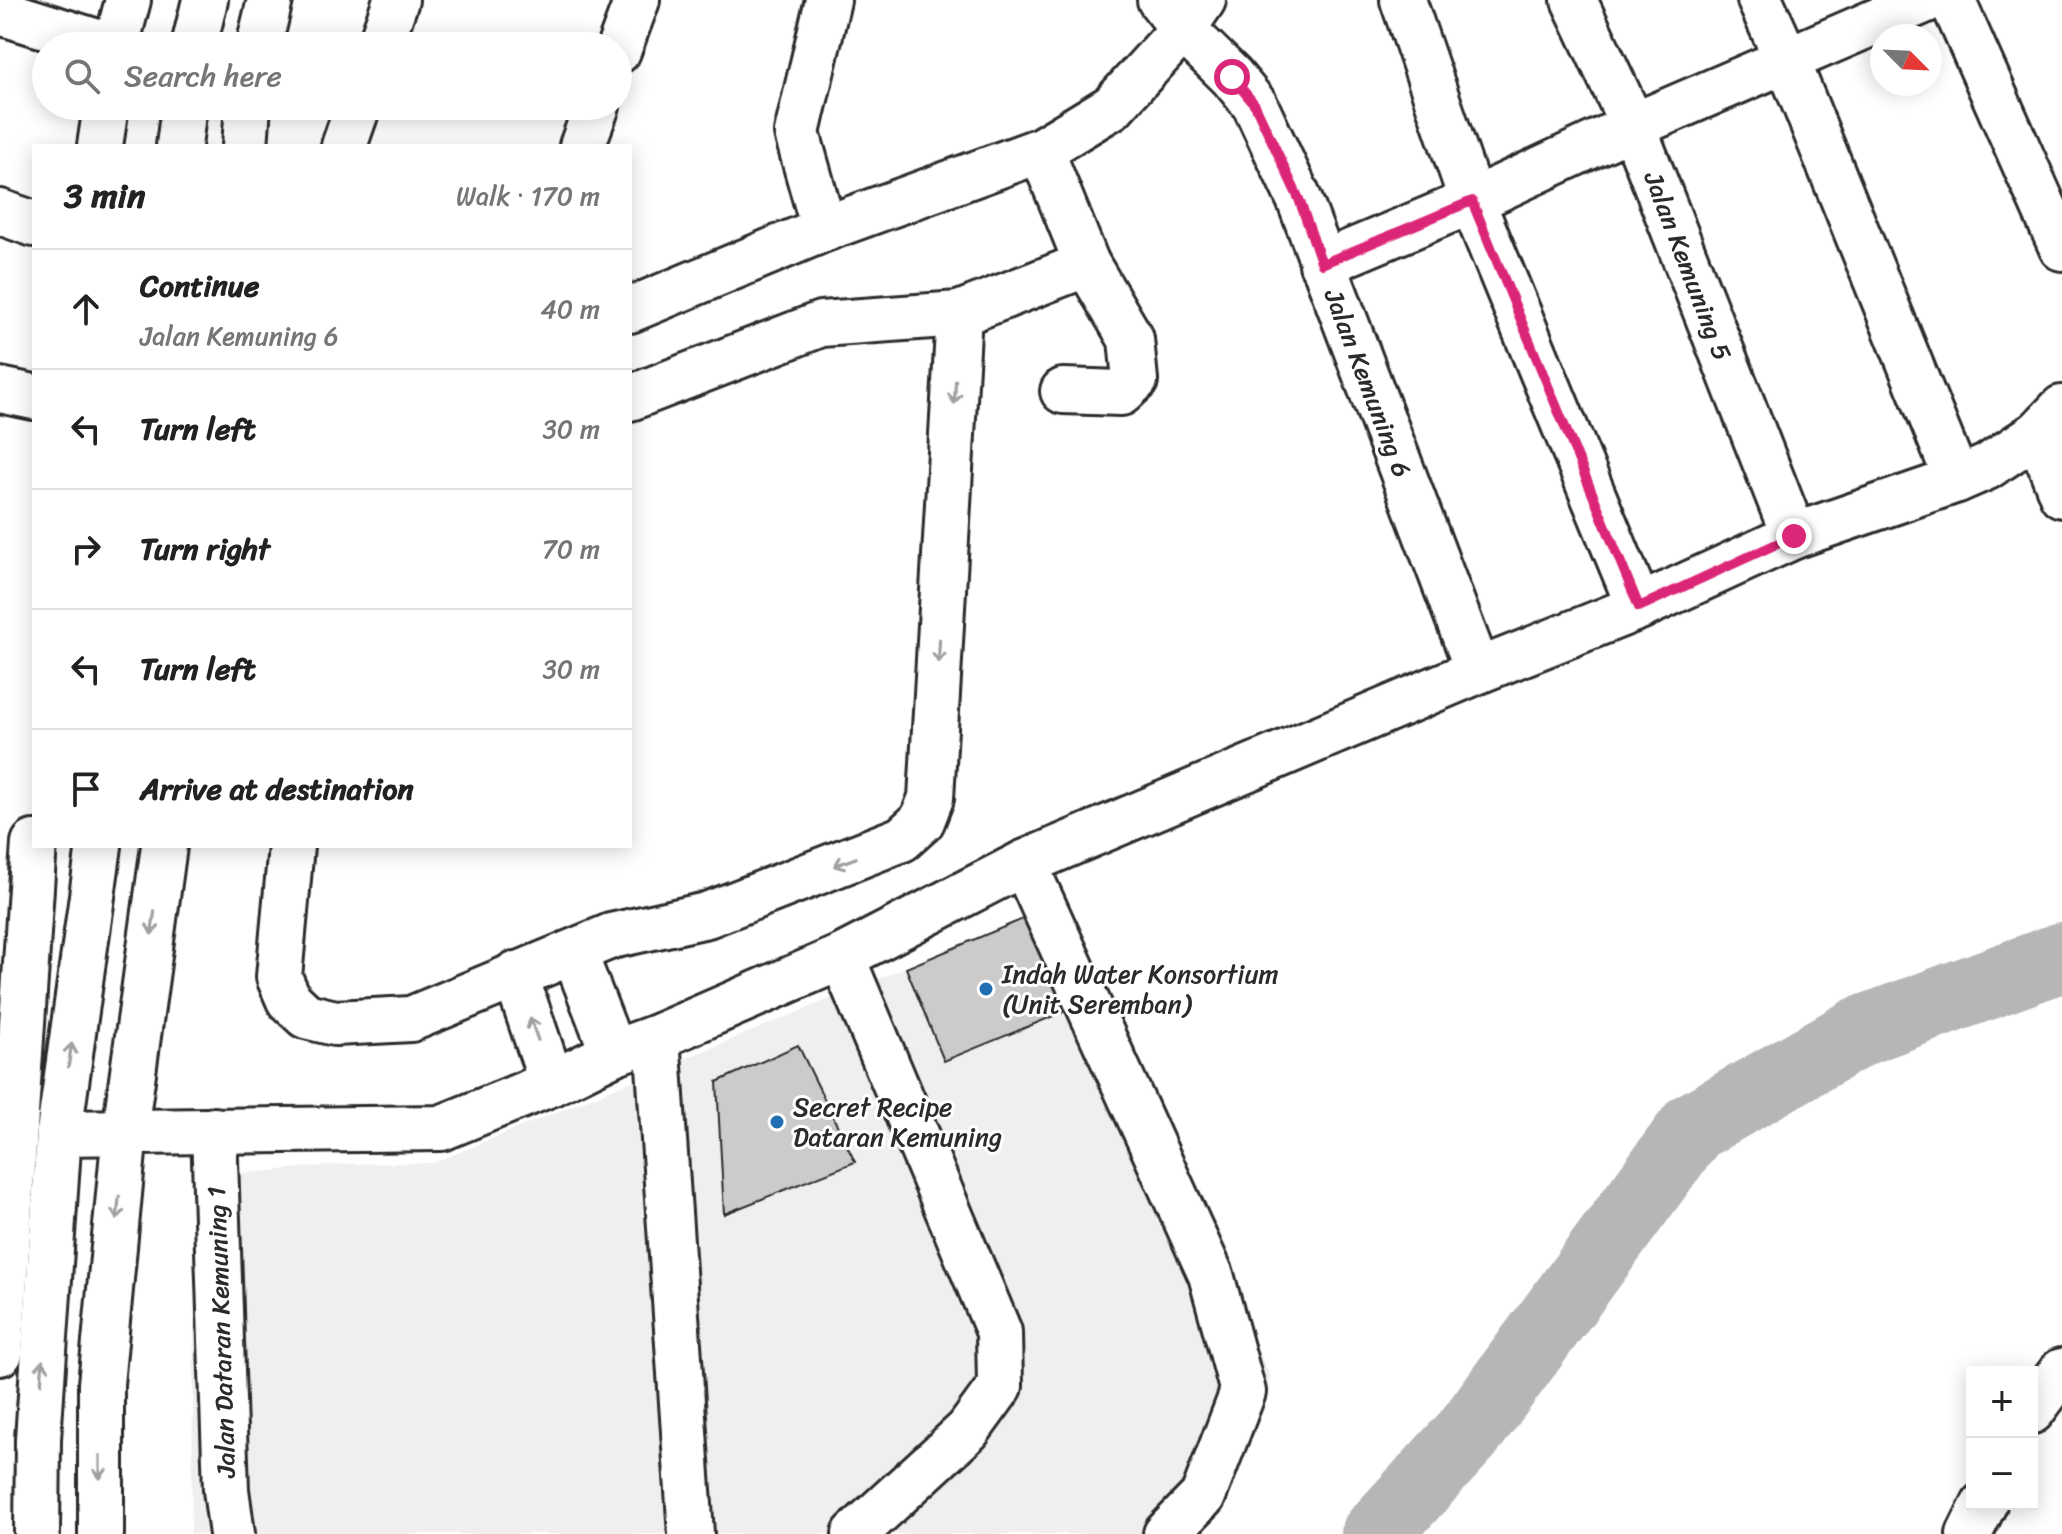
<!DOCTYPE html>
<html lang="en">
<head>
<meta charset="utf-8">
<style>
  body { margin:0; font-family:Sriracha,sans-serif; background:#f6f6f6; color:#222 }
  .controls { position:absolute; right:24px; bottom:24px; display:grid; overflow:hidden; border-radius:0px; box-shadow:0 4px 20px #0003 }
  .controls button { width:72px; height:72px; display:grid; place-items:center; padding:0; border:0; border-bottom:2px solid #e0e0e0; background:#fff; color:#222; font:40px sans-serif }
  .compass { position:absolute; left:1870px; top:24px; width:72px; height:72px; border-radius:50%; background:#fff; box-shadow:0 4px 20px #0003; rotate:114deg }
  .stop { position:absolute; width:24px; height:24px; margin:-18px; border:6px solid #db2777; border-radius:50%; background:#fff }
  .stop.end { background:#db2777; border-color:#fff; box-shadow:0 2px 8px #0008 }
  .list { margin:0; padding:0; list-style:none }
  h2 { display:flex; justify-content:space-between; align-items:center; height:104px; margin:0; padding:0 32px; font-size:34px }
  h2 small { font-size:26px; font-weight:400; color:#767676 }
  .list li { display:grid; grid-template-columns:52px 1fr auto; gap:24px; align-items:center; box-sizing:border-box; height:120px; padding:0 32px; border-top:2px solid #e0e0e0 }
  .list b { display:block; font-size:30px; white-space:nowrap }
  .list p { margin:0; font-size:26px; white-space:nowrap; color:#767676 }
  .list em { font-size:26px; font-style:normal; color:#767676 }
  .icon { flex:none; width:44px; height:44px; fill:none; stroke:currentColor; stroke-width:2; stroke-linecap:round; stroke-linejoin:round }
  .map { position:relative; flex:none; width:2062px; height:1534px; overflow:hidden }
  .search { position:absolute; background:#fff; box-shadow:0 4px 20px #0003; left:32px; top:32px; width:600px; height:88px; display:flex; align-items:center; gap:20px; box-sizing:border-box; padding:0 28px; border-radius:44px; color:#767676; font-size:30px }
  .panel { position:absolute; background:#fff; box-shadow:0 4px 20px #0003; left:32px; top:144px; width:600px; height:704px; border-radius:0px }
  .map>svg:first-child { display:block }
  .built { fill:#efefef }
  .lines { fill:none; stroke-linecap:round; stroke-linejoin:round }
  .river { stroke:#b6b6b6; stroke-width:70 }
  .building { fill:#cbcbcb; stroke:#2b2b2b; stroke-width:2 }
  .minor-casing { stroke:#2b2b2b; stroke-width:50 }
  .minor { stroke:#fff; stroke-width:44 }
  .oneway { stroke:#a0a0a0 }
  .route { stroke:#db2777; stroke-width:10 }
  .poi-dot { fill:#1f6fb2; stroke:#fff; stroke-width:3 }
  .labels { text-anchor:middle; stroke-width:6; stroke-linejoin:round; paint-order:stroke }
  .street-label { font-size:26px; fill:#2b2b2b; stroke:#fff }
  .poi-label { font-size:26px; fill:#2b2b2b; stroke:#fff; text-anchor:start }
</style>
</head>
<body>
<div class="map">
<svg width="2062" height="1534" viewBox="0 0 2062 1534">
  <rect width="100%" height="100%" fill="#fff"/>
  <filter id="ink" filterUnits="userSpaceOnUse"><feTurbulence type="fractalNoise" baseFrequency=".0125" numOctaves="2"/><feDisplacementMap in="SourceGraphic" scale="16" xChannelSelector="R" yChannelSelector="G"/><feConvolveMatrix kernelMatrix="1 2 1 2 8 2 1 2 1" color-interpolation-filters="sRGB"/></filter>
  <g filter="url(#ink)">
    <path class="built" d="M1063 905 1270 1376 1252 1439 1206 1508 1180 1534H191L195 1274 203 1177 344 1164 433 1163 1028 917Z"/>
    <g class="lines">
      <path class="river" d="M1376 1534 1468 1434 1693 1127 1861 1031 2062 957"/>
    </g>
    <g class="building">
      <path d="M1028 917 1066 1011 944 1061 906 968Z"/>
      <path d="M798 1045 855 1162 724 1214 717 1082Z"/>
    </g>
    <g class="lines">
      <defs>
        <g id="minor">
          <path d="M1160 0 1183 29 1232 77 1255 105 1299 199 1478 671"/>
          <path d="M1403 0 1472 201 1639 607"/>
          <path d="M1574 0 1633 126 1794 536"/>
          <path d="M1760 0 1787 60 1957 480"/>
          <path d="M1952 0 2062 248"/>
          <path d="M0 12 110 46"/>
          <path d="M116 46 128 0"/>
          <path d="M194 46 205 0"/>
          <path d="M259 46 270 0"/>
          <path d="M380 46 396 0"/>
          <path d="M618 51 637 0"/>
          <path d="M100 146 106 106"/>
          <path d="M179 146 184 106"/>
          <path d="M245 146 248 106"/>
          <path d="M344 146 358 106"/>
          <path d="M582 146 597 106"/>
          <path d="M1041 150 1087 264 1131 339 1135 380 1121 393 1063 391"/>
          <path d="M0 212 34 224"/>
          <path d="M824 229 797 133 828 0"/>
          <path d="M1322 264 1472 201 1633 126 1926 0"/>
          <path d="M630 310 824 229 1041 150 1112 107 1183 29 1203 0"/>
          <path d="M0 390 34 397"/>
          <path d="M630 398 821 324 959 314 1087 264"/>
          <path d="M2038 433 2062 495"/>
          <path d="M291 846 279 977 289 1000 306 1016 335 1023 411 1019 611 936 707 915 902 839 922 821 931 798 959 314"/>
          <path d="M1024 863 1211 1275 1243 1392 1203 1496 1166 1534"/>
          <path d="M574 952 613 1053"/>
          <path d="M842 957 999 1332 1000 1386 968 1430 855 1534"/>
          <path d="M515 974 552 1083"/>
          <path d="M657 1037 691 1534"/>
          <path d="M214 1130 226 1490 232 1534"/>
          <path d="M59 1133 441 1128 552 1083 613 1053 657 1037 842 957 1024 863 1478 671 1639 607 1794 536 1957 480 1987 467 2038 433 2062 408"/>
          <path d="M0 1353 34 843"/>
          <path d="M2032 1411 2062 1371"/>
          <path d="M37 1534 38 1439 59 1133 99 846"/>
          <path d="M101 1534V1384L125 1131 164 846"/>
          <path d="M1969 1534 1984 1504"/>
        </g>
      </defs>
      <use href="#minor" class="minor-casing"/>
      <use href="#minor" class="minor"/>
    </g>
    <defs><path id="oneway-shaft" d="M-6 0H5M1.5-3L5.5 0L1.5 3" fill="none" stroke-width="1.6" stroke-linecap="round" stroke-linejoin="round" transform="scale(2)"/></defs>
    <g class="oneway">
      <use href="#oneway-shaft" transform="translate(955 392) rotate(93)"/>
      <use href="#oneway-shaft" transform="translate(939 651) rotate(93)"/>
      <use href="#oneway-shaft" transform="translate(845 862) rotate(159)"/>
      <use href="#oneway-shaft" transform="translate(153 923) rotate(98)"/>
      <use href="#oneway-shaft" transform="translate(534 1029) rotate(-109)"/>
      <use href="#oneway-shaft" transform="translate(70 1055) rotate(-82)"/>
      <use href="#oneway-shaft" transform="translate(118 1208) rotate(96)"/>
      <use href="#oneway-shaft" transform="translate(42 1372) rotate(-86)"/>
      <use href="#oneway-shaft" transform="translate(100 1467) rotate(90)"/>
    </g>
  </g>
  <g class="lines" filter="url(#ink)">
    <path class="route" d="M1232 77 1255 105 1299 199 1322 264 1472 201 1639 607 1794 536"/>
  </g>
  <g class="poi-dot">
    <circle cx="986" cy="989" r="8"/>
    <circle cx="777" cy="1122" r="8"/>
  </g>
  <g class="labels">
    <g class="street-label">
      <text transform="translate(1688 266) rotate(69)" y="9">Jalan Kemuning 5</text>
      <text transform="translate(1368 383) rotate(69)" y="9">Jalan Kemuning 6</text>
      <text transform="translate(221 1332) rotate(-92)" y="9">Jalan Dataran Kemuning 1</text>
    </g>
    <g class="poi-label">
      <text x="1002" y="983">Indah Water Konsortium<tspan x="1002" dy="30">(Unit Seremban)</tspan></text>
      <text x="793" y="1116">Secret Recipe<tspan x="793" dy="30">Dataran Kemuning</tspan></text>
    </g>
  </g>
</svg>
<div class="controls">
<button>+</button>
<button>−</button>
</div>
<svg class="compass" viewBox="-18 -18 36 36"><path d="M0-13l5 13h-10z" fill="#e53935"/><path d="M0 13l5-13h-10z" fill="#767676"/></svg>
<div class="stop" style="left:1232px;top:77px"></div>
<div class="stop end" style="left:1794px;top:536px"></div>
<div class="search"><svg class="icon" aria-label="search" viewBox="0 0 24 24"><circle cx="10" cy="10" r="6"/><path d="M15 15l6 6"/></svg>Search here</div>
<section class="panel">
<h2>3 min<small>Walk · 170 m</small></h2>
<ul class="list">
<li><svg class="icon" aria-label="ahead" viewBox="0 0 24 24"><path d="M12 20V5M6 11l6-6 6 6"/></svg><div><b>Continue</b><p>Jalan Kemuning 6</p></div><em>40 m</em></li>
<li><svg class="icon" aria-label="left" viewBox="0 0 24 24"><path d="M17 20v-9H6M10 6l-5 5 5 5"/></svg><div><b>Turn left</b></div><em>30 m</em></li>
<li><svg class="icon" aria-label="right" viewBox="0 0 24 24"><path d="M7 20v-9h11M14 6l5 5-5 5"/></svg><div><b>Turn right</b></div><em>70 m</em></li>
<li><svg class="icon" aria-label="left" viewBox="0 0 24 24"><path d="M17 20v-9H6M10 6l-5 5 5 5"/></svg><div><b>Turn left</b></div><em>30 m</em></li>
<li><svg class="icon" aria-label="arrive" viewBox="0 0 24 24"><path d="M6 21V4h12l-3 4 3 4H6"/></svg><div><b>Arrive at destination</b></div></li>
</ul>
</section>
</div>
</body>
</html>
